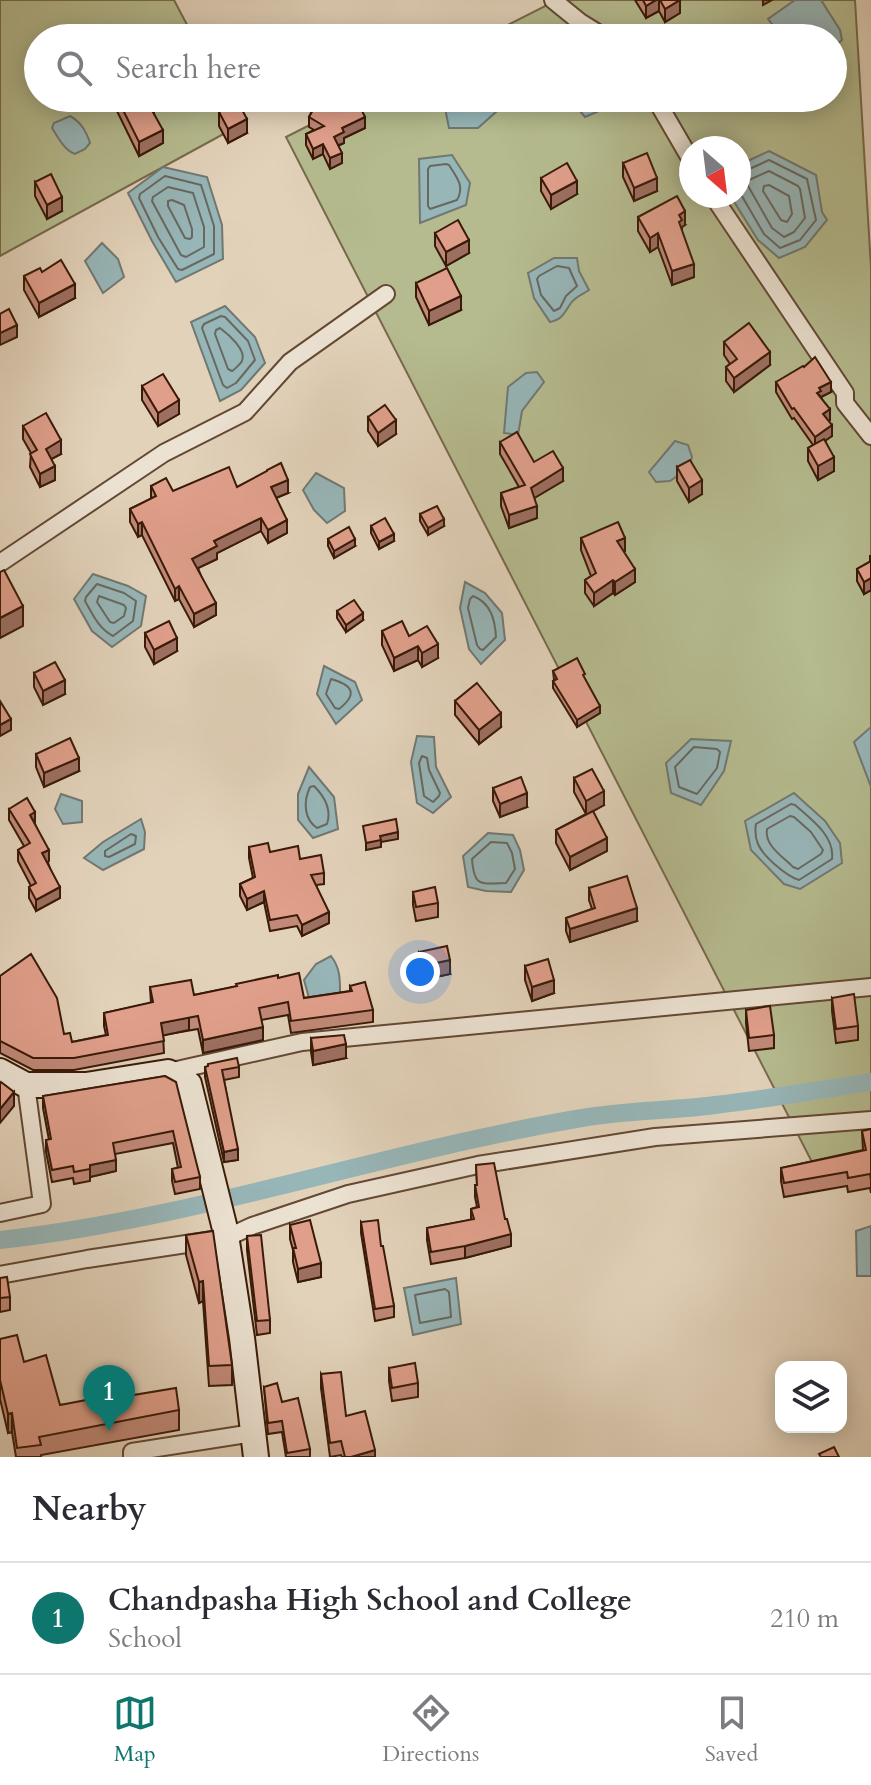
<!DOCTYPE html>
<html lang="en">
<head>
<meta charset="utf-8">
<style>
  body { margin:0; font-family:Cardo,serif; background:#f7f7f7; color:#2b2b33 }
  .controls { position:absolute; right:24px; bottom:24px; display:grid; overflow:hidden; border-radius:16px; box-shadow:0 4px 20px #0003 }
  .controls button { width:72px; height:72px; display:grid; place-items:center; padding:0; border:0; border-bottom:2px solid #e1e1e2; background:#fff; color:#2b2b33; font:40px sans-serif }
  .compass { position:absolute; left:679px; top:136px; width:72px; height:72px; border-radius:50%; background:#fff; box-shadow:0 4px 20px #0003; rotate:152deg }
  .you { position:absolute; left:420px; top:972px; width:28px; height:28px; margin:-20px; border:6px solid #fff; border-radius:50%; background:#1a73e8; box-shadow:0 0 0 12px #1a73e833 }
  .badge { display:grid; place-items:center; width:52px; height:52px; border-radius:50%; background:#0f766e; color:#fff; font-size:26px; font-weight:700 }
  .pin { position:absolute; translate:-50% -66px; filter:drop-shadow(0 2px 4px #0008) }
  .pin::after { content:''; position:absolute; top:42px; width:28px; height:24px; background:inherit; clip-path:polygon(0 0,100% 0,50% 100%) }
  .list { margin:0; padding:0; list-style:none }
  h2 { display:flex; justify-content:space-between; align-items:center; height:104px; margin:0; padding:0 32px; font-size:34px }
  h2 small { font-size:26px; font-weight:400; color:#7c7c81 }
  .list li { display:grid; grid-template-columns:52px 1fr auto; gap:24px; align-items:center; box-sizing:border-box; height:112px; padding:0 32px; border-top:2px solid #e1e1e2 }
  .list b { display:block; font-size:30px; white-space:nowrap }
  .list p { margin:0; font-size:26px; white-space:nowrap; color:#7c7c81 }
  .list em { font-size:26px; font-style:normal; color:#7c7c81 }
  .icon { flex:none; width:44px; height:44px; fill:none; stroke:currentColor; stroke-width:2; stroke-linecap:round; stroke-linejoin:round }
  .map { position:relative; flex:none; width:871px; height:1457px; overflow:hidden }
  .search { position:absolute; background:#fff; box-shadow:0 4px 20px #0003; left:24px; right:24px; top:24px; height:88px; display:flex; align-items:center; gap:20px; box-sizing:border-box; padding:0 28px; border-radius:44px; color:#7c7c81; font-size:30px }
  .sheet { height:216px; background:#fff }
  nav { display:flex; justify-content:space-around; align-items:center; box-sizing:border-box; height:112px; border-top:2px solid #e1e1e2; background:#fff; font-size:22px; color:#7c7c81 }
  nav a { display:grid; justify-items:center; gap:4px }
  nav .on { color:#0f766e }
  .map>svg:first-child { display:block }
  .green { fill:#b5bb8f; stroke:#776a4c; stroke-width:2; fill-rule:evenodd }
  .water { fill:#97b6b8; stroke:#717872; stroke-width:2 }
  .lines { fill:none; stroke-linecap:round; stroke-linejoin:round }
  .shore { stroke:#686860; stroke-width:2 }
  .canal { stroke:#97b6b8; stroke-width:18 }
  .street-casing { stroke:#634834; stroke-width:20 }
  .secondary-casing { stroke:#391a08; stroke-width:28 }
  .street { stroke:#ece2d2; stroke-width:16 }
  .secondary { stroke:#ece2d2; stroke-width:24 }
  .wall { fill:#c18978; stroke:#391a08; stroke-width:2 }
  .shaded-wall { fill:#9d6f61; stroke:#391a08; stroke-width:2 }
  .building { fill:#e09f8b; stroke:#391a08; stroke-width:2 }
</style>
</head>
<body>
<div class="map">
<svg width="871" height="1457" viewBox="0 0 871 1457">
  <rect width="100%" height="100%" fill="#e2d2ba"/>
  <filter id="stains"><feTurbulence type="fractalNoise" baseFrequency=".0025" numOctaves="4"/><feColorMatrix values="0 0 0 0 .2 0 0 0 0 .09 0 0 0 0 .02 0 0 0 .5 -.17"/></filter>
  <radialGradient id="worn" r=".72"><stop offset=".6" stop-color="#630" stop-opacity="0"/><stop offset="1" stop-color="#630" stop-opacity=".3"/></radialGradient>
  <g class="green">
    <path d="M0 0H174L194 38H38V98H226L240 125 0 256Z"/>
    <path d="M557 0H855L871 268V1161L813 1164 286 137 363 98H833V38H482ZM691 148H739V196H691Z"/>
  </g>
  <g class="water">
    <path d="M795 0H821L840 30 842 40 833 48V38H783L768 19Z"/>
    <path d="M443 98H501L502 102 497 111 478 128H449Z"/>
    <path d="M569 98H623L622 101 585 117Z"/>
    <path d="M70 116C81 122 86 131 90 143L85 149 75 154C64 150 58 137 52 128L54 123Z"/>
    <path d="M769 151 816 175 822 212 827 220 805 247 779 258 758 240 733 200 734 196H739V165Z"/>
    <path d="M452 155 470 183 466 205 420 223 419 159Z"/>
    <path d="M163 167 207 177 222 225 223 259 176 282 152 241 128 193Z"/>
    <path d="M102 243 118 259 124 277 103 293 85 261Z"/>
    <path d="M554 258H577L579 271 589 290C583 294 575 297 571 303 564 313 563 319 550 322L534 298 528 273Z"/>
    <path d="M225 306 255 337 265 363 241 390 220 401 191 322Z"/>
    <path d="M537 372 544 382 522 411 518 435 504 433 508 387 526 373Z"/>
    <path d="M675 441 688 445 692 457 689 468 670 481 656 482 649 472Z"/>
    <path d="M316 473 344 488 345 511 327 523 314 510 303 490Z"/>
    <path d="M93 574 128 586 146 596 141 626 112 647 92 631 74 599Z"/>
    <path d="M465 582 485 593 502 613 505 640 481 664 469 649 460 608Z"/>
    <path d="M324 666 355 682 362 700 336 724 317 694Z"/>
    <path d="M871 727V787L854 742Z"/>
    <path d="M417 736 434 737 436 767 451 797 433 813 417 803 411 762Z"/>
    <path d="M691 739 731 741 724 771 701 805 671 793 666 763Z"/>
    <path d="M309 767 334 797 338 829 313 838 298 820V794Z"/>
    <path d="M794 793 825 821 840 843 842 863 800 889 784 884 751 850 745 821Z"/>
    <path d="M61 794 82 801V822L63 824 55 809Z"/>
    <path d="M141 819 145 832 144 849 103 870 84 858 103 842Z"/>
    <path d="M488 833 513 835 520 850 524 870 511 892 486 891 468 887 463 856Z"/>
    <path d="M331 956C341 969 340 981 340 997L311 1005 304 980 316 964Z"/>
    <path d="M871 1226V1276H857L856 1231Z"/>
    <path d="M456 1278 461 1324 413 1335 404 1288Z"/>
  </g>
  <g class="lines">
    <g class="shore">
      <path d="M446 164 449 165C457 178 465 186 457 200L430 209 428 206V169L430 166Z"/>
      <path d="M739 171H745L769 160 807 179 816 220 800 240 780 248 764 234 739 191"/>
      <path d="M769 171 798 186 800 189 805 218 794 232 784 237 772 228 747 184 749 180Z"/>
      <path d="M165 176 201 185 214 226V254L182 270 178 269 158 237 139 198 140 194Z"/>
      <path d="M769 185 789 196 792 214 787 222 781 220 763 191 764 186Z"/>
      <path d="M168 187 193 193 204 227V247L186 257 181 255 152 201 153 197Z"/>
      <path d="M172 200 184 205 192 229V237L190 239 185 238 168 206V201Z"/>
      <path d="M557 266 569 268 577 286 566 296 560 308 554 311 541 295 537 279 539 276Z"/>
      <path d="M221 316 225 317 248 341 255 360 236 383 227 388 223 385 202 328 204 324Z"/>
      <path d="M220 328C228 334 247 350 242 361 241 363 234 370 232 371L228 369 215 334 216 330Z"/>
      <path d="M97 584 124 593 136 601 133 621 113 636C99 629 93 615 85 601L86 597Z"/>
      <path d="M99 596 124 605 126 608 124 616 114 623 110 622 97 602Z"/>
      <path d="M473 596C491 603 495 620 496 637L483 650 480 649 477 645 468 608 470 599Z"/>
      <path d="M331 679C353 685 358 694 339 709L335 708 326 694Z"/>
      <path d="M694 747 717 749 720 752 717 768 697 794 679 787 675 767Z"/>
      <path d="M422 756 427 758 429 770 440 793 439 796 433 802 424 796 419 763Z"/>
      <path d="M314 786C325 797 332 809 327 824L317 828C304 819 303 802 310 787Z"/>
      <path d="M791 804 795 805C811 819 835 836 832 859L799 880C786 876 763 856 758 844 755 837 755 830 756 824Z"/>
      <path d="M790 816 794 817 811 832 823 850 821 854 798 869 793 867C782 856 764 845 767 829Z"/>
      <path d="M131 834 136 836 135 844 109 857 105 856V851Z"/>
      <path d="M491 842 507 843 512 853 515 869 506 883C480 884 474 887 472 859Z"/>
      <path d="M445 1289 449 1292 451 1317 420 1323 415 1295Z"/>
    </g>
    <path class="canal" d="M0 1240C198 1218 386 1151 582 1118 626 1110 671 1111 715 1105 767 1099 819 1090 871 1082"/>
    <defs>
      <g id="street">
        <path d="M553 0 580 22 606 38"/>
        <path d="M655 98 691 160"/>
        <path d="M713 196 845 393V403L871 436"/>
        <path d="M0 563 164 453 245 412 290 362 386 294"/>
        <path d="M168 1072 302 1042 871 987"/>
        <path d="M0 1213 42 1204 26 1085"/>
        <path d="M0 1275 87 1259 226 1238 252 1226 348 1194 478 1165 655 1137 871 1120"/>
        <path d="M132 1457V1452L253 1433"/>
      </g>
      <path id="secondary" d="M0 1071 26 1085H86L168 1072 189 1084 225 1229 242 1338 256 1457"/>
    </defs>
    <use href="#street" class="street-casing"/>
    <use href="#secondary" class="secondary-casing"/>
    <use href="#street" class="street"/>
    <use href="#secondary" class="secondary"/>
  </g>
  <g class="wall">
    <path d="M635 0H680V13L665 22 659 11 646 18Z"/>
    <path d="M116 98H152L154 114 163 143 139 156 116 109Z"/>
    <path d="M319 98H358V103L365 128 344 138V143L338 146 342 163 330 169 323 154 313 159 306 145V134L314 130 309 127V117Z"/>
    <path d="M219 112 247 133 228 143 219 126Z"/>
    <path d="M623 163 657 191 634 201 623 177Z"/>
    <path d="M541 178 577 194 551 209 541 191Z"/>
    <path d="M35 182 62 211 47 219 35 196Z"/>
    <path d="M638 217 685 225 682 227V232L694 277 672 285 658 247 650 252 638 231Z"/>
    <path d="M435 233 469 253 446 266 435 246Z"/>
    <path d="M42 272 75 298 39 317 24 290V276Z"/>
    <path d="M416 283 461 310 429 325 416 297Z"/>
    <path d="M724 342 770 365 734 392 726 381V367L730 364 724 355Z"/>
    <path d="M776 382 831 392 821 397 830 420 828 421 832 436 825 440 834 471 818 480 808 461V448L813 445 794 418 792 419 776 392Z"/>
    <path d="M142 386 179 414 158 426 142 400Z"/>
    <path d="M368 417 396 434 378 446 368 431Z"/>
    <path d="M23 426 61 454 51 459 55 480 40 487 30 467 31 453 23 439Z"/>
    <path d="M500 442 563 481 534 498 537 518 509 528 501 506V493L519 487 500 454Z"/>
    <path d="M677 467 702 494 689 502 677 481Z"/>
    <path d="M151 486 173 491 237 487 288 493 276 498 287 533 268 543 261 531 217 553V559L198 568 216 615 194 627 179 599 175 601 142 535 138 537 130 522V509L151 499Z"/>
    <path d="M420 514 444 526 428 535 420 521Z"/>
    <path d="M371 526 394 541 379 549 371 533Z"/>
    <path d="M581 538 625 551H623L635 582 615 595 613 593 594 606 585 593V580L591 576 581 550Z"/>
    <path d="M328 539 355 546 334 558 328 546Z"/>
    <path d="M870 555 871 590 864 594 857 581V569L870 562Z"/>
    <path d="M337 611 363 620 346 632 337 618Z"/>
    <path d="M382 631 409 636 438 658 422 667 418 660 394 671 382 645Z"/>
    <path d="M145 633 177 651 154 664 145 647Z"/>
    <path d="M553 671 585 679 600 713 577 727 553 688V681L554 680Z"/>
    <path d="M34 673 65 694 43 705 34 687Z"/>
    <path d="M455 701 501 727 479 744 455 715Z"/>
    <path d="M36 754 79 771 44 787 36 767Z"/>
    <path d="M574 778 604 805 593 811 607 851 570 870 556 843V830L586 814 574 792Z"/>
    <path d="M493 788 527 807 500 817 493 801Z"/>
    <path d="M9 809 35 824 60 898 36 911 29 898V887L31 886 18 861V850L24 846 9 820Z"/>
    <path d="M249 847 300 859 324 873V884L316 885 329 923 302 936 297 926 270 931 264 902 247 910 240 896V884L253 878 249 858Z"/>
    <path d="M589 888 637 921 570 942 566 931V918L592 909 589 900Z"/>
    <path d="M413 892 438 903V917L416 921 413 905Z"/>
    <path d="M419 952 450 974 422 980 419 965Z"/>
    <path d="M525 966 554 993 532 1001 525 980Z"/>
    <path d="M0 976 72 1042 106 1035 104 1026V1013L151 1003 150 987 194 995 278 978 304 998 350 991V986L373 1010V1022L291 1033 288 1015 261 1020 263 1040 203 1053 198 1029 163 1035 164 1053 74 1070H33L0 1053Z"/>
    <path d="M832 998 858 1026V1040L836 1043 832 1011Z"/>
    <path d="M746 1010 774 1035V1048L749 1051 746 1023Z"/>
    <path d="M311 1038 346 1058 313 1065 311 1052Z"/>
    <path d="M205 1067H239V1077L224 1080 238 1160 224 1162 205 1077Z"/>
    <path d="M165 1076 200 1177V1189L175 1194 172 1181V1169L178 1168 173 1143 115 1154 116 1171 90 1177V1181L74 1184 73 1178 52 1182 46 1152V1140H49L43 1108V1096Z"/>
    <path d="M871 1129V1193L870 1188 848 1192 847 1186 784 1197 781 1181V1168L863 1150 862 1131Z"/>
    <path d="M476 1165 505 1219 511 1246 465 1258 431 1264 427 1240V1228L471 1220V1209L477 1207 475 1197V1185H477Z"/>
    <path d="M361 1222 381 1246 394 1306V1317L375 1321 361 1233Z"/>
    <path d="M290 1225 321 1277 298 1282 293 1262V1250L290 1239Z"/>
    <path d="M186 1235 232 1365V1385L209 1386 203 1301 199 1303 186 1255Z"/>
    <path d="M247 1236 270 1320V1333L257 1335 247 1250Z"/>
    <path d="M0 1278 10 1297V1310L0 1312Z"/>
    <path d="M0 1339 24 1362 60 1405 103 1400 179 1410V1430L41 1455V1457H16L12 1432 8 1433 0 1399Z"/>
    <path d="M389 1368 418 1383V1397L392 1401 389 1381Z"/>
    <path d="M321 1374 346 1416 375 1457H342L341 1455 330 1457 321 1388Z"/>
    <path d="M264 1387 282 1402 310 1449V1457H286L282 1432 268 1434Z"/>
  </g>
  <g class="shaded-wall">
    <path d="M656 0H659V11L646 18V6Z"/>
    <path d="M680 0V13L665 22V9Z"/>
    <path d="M763 0H772L763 5Z"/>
    <path d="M154 102V116L149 105Z"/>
    <path d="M365 117V128L344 138V143L334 147V137L342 128Z"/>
    <path d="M247 119V133L228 143V129Z"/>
    <path d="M163 130V143L139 156V142Z"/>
    <path d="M323 144V154L313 159V149Z"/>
    <path d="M342 153V163L330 169V158Z"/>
    <path d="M657 178V191L634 201V188Z"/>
    <path d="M577 181V194L551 209V195Z"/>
    <path d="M62 197V211L47 219V205Z"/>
    <path d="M685 211V225L682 227V233L679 235V215Z"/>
    <path d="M658 233V247L650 252V238Z"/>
    <path d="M469 240V253L446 266V252Z"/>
    <path d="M694 264V277L672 285V271Z"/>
    <path d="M75 284V298L39 317V303Z"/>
    <path d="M461 296V310L429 325V311Z"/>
    <path d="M17 325V337L0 345V333Z"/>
    <path d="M770 352V365L734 392V378Z"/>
    <path d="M831 382V392L821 397 817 393 819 388Z"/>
    <path d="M179 400V414L158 426V413Z"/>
    <path d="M830 409V420L823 424V414Z"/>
    <path d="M396 420V434L378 446V433Z"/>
    <path d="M832 425V436L815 448V437Z"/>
    <path d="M61 440V454L46 462V449Z"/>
    <path d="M834 457V471L818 480V466Z"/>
    <path d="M55 466V480L40 487V474Z"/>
    <path d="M563 468V481L531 500V488Z"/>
    <path d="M288 480V493L271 500V487Z"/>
    <path d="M702 480V494L689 502V488Z"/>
    <path d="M537 506V518L509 528V515Z"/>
    <path d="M261 518V531L217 553V559L192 571V559L214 541Z"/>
    <path d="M444 519V526L428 535V528Z"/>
    <path d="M287 520V533L268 543V530Z"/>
    <path d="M142 522V535L138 537V524Z"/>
    <path d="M394 534V541L379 549V542Z"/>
    <path d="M625 538V551L617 554V541Z"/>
    <path d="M355 539V546L334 558V551Z"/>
    <path d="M635 569V582L615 595V582Z"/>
    <path d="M871 578V590L864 594V582Z"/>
    <path d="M613 580V593L594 606V593Z"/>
    <path d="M179 586V599L175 601V589Z"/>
    <path d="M216 603V615L194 627V614Z"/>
    <path d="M23 606V626L0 638V618Z"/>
    <path d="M363 613V620L346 632V625Z"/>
    <path d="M177 638V651L154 664V650Z"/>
    <path d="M438 644V658L422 667V653Z"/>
    <path d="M418 646V660L394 671V658Z"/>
    <path d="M65 680V694L43 705V691Z"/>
    <path d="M600 706V713L577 727V720Z"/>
    <path d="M501 713V727L479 744V730Z"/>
    <path d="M11 719V730L0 736V725Z"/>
    <path d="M79 758V771L44 787V773Z"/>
    <path d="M604 791V805L586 815V801Z"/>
    <path d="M527 793V807L500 817V804Z"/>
    <path d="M35 812V824L30 815Z"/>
    <path d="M398 832V839L381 842V847L366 850V843L380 836Z"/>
    <path d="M607 838V851L570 870V857Z"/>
    <path d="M49 850V861L42 865V853Z"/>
    <path d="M60 887V898L36 911V900Z"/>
    <path d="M264 891V902L247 910V899Z"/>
    <path d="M637 908V921L570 942V929Z"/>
    <path d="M329 912V923L302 936V925Z"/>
    <path d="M450 960V974L422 980V966Z"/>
    <path d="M554 980V993L532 1001V987Z"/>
    <path d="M189 1017V1030L161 1036V1023Z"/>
    <path d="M263 1027V1040L203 1053V1040Z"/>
    <path d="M346 1044V1058L313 1065V1051Z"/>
    <path d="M14 1092V1106L0 1123V1109Z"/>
    <path d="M238 1149V1160L224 1162V1152Z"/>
    <path d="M116 1160V1171L90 1177V1165Z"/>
    <path d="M511 1234V1246L465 1258V1246Z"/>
    <path d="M321 1263V1277L298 1282V1269Z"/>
    <path d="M203 1281V1301L199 1303V1282Z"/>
    <path d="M12 1413V1432L8 1433V1414Z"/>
    <path d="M375 1450V1457H351Z"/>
  </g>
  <g class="building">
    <path d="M643 0H656L646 6Z"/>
    <path d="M660 0H680L665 9Z"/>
    <path d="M342 31 343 38H311V36Z"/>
    <path d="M117 98H152L154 102 149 105 163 130 139 142Z"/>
    <path d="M320 98H356L365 117 342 128 344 132 334 137 342 153 330 158 323 144 313 149 306 134 324 126 309 117Z"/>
    <path d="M238 102 247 119 228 129 219 112Z"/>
    <path d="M647 153 657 178 634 188 623 163Z"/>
    <path d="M567 163 577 181 551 195 541 178Z"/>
    <path d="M51 174 62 197 47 205 35 182Z"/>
    <path d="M677 196 685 211 679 215 682 220 679 222 694 264 672 271 658 233 650 238 638 217Z"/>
    <path d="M458 220 469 240 446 252 435 233Z"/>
    <path d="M61 260 75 284 39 303 24 276 40 268 42 272Z"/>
    <path d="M447 268 461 296 429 311 416 283Z"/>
    <path d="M9 309 17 325 0 333V314Z"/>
    <path d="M749 323 770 352 734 378 726 367 737 359 724 342Z"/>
    <path d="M815 357 831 382 819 388 821 391 817 393 830 409 823 414 832 425 815 437 794 408 792 409 776 382 803 366 804 367Z"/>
    <path d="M163 374 179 400 158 413 142 386Z"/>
    <path d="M385 405 396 420 378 433 368 417Z"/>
    <path d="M46 413 61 440 46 449 55 466 40 474 30 454 37 450 23 426Z"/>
    <path d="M517 432 534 462 553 451 563 468 531 488 537 506 509 515 501 493 525 485 500 442Z"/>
    <path d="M824 439 834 457 818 466 808 448Z"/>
    <path d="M690 460 702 480 689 488 677 467Z"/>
    <path d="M281 463 288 480 271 487 287 520 268 530 261 518 214 541 217 546 192 559 216 603 194 614 179 586 175 589 142 522 138 524 130 509 156 496 151 486 166 478 173 491 229 467 237 487 267 471V470Z"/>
    <path d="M437 506 444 519 428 528 420 514Z"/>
    <path d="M385 518 394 534 379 542 371 526Z"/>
    <path d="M618 522 625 538 617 541 635 569 615 582 613 580 594 593 585 580 596 573 581 538Z"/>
    <path d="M349 527 355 539 334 551 328 539Z"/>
    <path d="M871 561V578L864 582 857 569Z"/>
    <path d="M4 570 23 606 0 618V572Z"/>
    <path d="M354 600 363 613 346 625 337 611Z"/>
    <path d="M169 621 177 638 154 650 145 633Z"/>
    <path d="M402 621 409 636 427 626 438 644 422 653 418 646 394 658 382 631Z"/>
    <path d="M577 658 585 674 583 675 600 706 577 720 553 681 557 679 553 671Z"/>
    <path d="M55 662 65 680 43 691 34 673Z"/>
    <path d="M477 683 501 713 479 730 455 701Z"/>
    <path d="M0 701 11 719 0 725Z"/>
    <path d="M70 738 79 758 44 773 36 754Z"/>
    <path d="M592 769 604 791 586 801 574 778Z"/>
    <path d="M521 777 527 793 500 804 493 788Z"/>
    <path d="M27 798 35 812 30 815 49 850 42 853 60 887 36 900 29 887 36 883 18 850 30 843 9 809Z"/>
    <path d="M593 811 607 838 570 857 556 830Z"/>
    <path d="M396 819 398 832 380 836 381 840 366 843 363 826Z"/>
    <path d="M268 843 270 852 298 846 300 859 321 855 324 873 311 875 329 912 302 925 297 915 270 920 264 891 247 899 240 884 255 877 249 847Z"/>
    <path d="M627 876 637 908 570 929 566 918 595 908 589 888Z"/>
    <path d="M435 887 438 903 416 907 413 892Z"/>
    <path d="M447 946 450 960 422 966 419 952Z"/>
    <path d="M31 954 57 998 64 1034 70 1033 72 1042 108 1035 104 1013 153 1002 150 987 191 980 194 995 237 986 236 984 278 975V978L299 973 304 998 352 991 350 986 365 982 373 1010 291 1021 288 1002 259 1008 263 1027 203 1040 198 1016 161 1023 164 1041 74 1058H33L0 1041V976Z"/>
    <path d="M548 959 554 980 532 987 525 966Z"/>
    <path d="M854 994 858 1026 836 1029 832 998Z"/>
    <path d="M770 1006 774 1035 749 1038 746 1010Z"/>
    <path d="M344 1035 346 1044 313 1051 311 1038Z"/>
    <path d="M237 1058 239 1067 222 1070 238 1149 224 1152 205 1067 208 1066V1064Z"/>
    <path d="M165 1076 176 1082 200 1177 175 1182 172 1169 181 1167 173 1131 113 1143 116 1160 90 1165V1169L74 1172 73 1166 52 1170 46 1140 51 1139 43 1096Z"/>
    <path d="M1 1082 14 1092 0 1109V1084Z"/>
    <path d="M871 1129V1180L870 1174 848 1178 847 1172 784 1183 781 1168 866 1150 862 1131Z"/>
    <path d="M494 1163 505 1219H507L511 1234 465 1246 431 1252 427 1228 474 1219 471 1209 479 1207 475 1185H477L476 1165Z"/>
    <path d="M310 1220 321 1263 298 1269 293 1248H296L290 1225Z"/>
    <path d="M378 1220 381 1246H383L394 1306 375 1309 361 1222Z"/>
    <path d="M213 1231 232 1365 209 1366 203 1281 199 1282 186 1235Z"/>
    <path d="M261 1235 270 1320 257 1321 247 1236Z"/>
    <path d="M7 1277 10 1297 0 1298V1278Z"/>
    <path d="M17 1335 24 1362 46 1355 60 1405 102 1397 103 1400 176 1388 179 1410 39 1437 41 1445 17 1448 12 1413 8 1414 0 1380V1339Z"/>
    <path d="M810 1362 812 1367H796Z"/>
    <path d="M415 1363 418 1383 392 1388 389 1368Z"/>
    <path d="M341 1372 346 1416 365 1411 375 1450 351 1457H345L341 1441 330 1443 321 1374Z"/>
    <path d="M277 1383 282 1402 298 1398 310 1449 287 1453 282 1421 268 1423 264 1387Z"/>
    <path d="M834 1447 839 1457H821L819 1454Z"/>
  </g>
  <rect width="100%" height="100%" filter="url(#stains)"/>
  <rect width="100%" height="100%" fill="url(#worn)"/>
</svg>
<div class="controls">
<button><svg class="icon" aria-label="layers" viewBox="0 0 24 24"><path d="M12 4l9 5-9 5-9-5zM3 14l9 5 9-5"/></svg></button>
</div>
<svg class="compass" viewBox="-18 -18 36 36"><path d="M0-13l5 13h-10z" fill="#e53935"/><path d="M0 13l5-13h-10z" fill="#7c7c81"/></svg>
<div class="you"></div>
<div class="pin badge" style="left:109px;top:1431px">1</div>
<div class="search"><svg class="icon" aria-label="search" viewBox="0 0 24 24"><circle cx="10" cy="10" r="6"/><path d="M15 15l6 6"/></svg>Search here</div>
</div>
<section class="sheet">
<h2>Nearby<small></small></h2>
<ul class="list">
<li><span class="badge">1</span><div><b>Chandpasha High School and College</b><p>School</p></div><em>210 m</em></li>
</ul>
</section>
<nav>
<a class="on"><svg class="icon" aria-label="map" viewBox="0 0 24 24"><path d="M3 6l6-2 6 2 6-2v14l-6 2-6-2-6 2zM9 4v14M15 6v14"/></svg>Map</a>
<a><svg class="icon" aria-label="directions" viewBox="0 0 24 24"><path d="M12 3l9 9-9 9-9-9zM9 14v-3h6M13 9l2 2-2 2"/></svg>Directions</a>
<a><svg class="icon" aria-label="saved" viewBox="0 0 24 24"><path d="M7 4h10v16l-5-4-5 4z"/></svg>Saved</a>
</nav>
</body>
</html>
